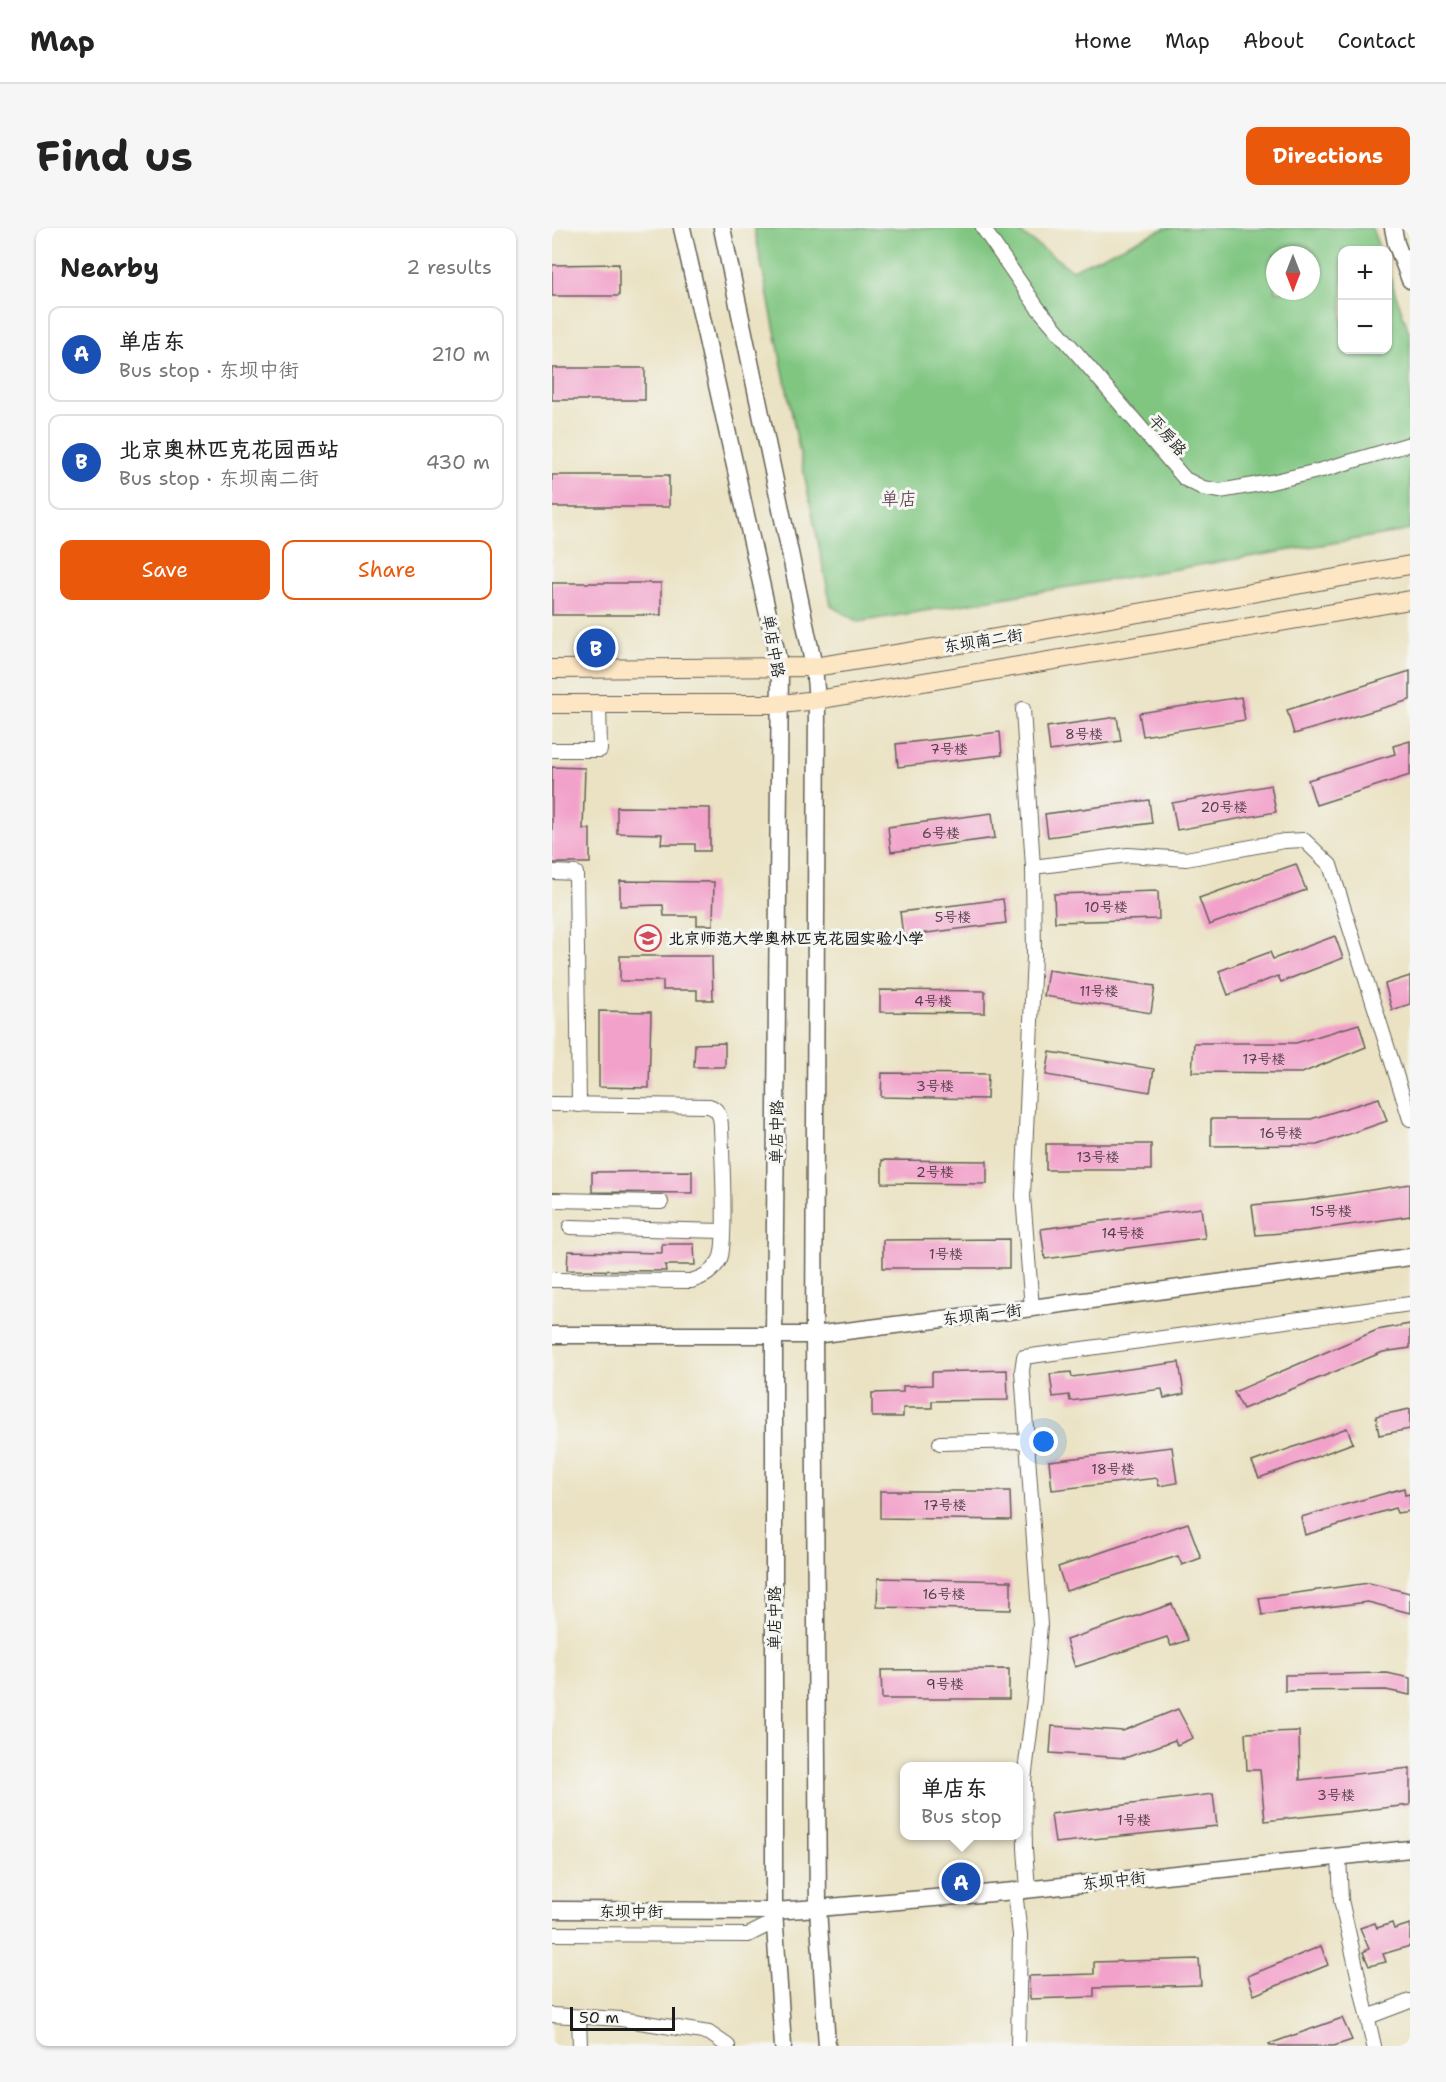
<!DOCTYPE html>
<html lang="en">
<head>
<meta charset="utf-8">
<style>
  body { margin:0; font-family:"Shantell Sans","LXGW WenKai TC",sans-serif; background:#f6f6f6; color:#222 }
  .controls { position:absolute; right:18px; top:18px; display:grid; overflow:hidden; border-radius:12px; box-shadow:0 2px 4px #0004 }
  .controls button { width:54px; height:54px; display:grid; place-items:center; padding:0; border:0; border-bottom:2px solid #e0e0e0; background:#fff; color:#222; font:30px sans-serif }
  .compass { position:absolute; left:714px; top:18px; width:54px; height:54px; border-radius:50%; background:#fff; box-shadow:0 2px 4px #0004; rotate:180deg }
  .scale { position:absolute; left:18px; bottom:15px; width:105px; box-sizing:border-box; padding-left:6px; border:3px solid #1c1c1c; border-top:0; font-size:16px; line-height:21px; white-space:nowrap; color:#1c1c1c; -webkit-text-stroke:4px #f6f6f2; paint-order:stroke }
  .you { position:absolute; left:492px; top:1214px; width:21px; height:21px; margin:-15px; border:4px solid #fff; border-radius:50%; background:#1a73e8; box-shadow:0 0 0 9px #1a73e833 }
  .badge { display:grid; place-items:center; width:39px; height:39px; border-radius:50%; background:#ea580c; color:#fff; font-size:20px; font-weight:700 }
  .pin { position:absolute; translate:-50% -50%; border:3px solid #fff; box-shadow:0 2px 6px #0006 }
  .popup { position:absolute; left:348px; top:1534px; width:123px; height:78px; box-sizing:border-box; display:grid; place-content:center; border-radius:12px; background:#fff; filter:drop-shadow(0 2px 4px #0005); font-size:20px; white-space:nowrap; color:#767676 }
  .popup b { font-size:22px; color:#222 }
  .popup::after { content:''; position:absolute; left:50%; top:100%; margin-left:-12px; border:12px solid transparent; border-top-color:#fff }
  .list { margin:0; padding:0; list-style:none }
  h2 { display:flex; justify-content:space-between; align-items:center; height:78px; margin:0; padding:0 24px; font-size:26px }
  h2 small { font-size:20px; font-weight:400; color:#767676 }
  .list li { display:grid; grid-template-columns:39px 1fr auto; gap:18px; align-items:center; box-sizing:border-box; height:96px; margin:0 12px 12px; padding:0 12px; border:2px solid #e0e0e0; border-radius:12px }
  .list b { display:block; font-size:22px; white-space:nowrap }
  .list p { margin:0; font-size:20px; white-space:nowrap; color:#767676 }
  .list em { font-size:20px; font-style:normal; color:#767676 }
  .actions { display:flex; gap:12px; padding:18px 24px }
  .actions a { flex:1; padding:14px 0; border:2px solid #ea580c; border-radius:12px; text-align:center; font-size:21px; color:#ea580c }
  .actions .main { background:#ea580c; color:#fff }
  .map { position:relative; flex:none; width:858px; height:1818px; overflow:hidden; border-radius:12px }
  header { display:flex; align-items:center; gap:36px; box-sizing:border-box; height:84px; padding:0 30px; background:#fff; border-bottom:2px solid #e0e0e0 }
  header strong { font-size:28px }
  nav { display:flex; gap:33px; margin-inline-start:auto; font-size:21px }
  .intro { display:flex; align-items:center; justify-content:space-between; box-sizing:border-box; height:144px; padding:0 36px }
  h1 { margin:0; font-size:42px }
  .button { padding:15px 27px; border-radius:12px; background:#ea580c; color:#fff; font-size:21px; font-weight:700 }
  main { display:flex; gap:36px; padding:0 36px }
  aside { flex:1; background:#fff; border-radius:12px; box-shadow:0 2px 4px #0004 }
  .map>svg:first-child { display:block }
  .green { fill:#80c681; stroke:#4e714e; stroke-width:1.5; fill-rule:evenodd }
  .building { fill:#f2a2ca }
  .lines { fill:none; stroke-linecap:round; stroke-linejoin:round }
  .minor-casing { stroke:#646156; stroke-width:16 }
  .tertiary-casing { stroke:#646156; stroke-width:19 }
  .secondary-casing { stroke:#646156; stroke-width:20 }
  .minor { stroke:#fff; stroke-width:14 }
  .tertiary { stroke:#fff; stroke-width:16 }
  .secondary { stroke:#fce6c4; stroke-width:18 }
  .labels { text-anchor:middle; stroke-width:6; stroke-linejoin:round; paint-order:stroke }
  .number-label { font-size:14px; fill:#523e48 }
  .street-label { font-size:16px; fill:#1c1c1c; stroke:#f6f6f2 }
  .poi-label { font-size:16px; font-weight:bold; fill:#1c1c1c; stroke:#f6f6f2; text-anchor:start }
  .neighbourhood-label { font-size:18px; fill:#674b59; stroke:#f6f6f2 }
</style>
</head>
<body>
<header>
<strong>Map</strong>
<nav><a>Home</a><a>Map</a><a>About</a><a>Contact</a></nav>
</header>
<div class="intro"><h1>Find us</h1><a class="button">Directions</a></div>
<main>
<aside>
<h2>Nearby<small>2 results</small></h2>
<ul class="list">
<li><span class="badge" style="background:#1a4fb4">A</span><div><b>单店东</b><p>Bus stop · 东坝中街</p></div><em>210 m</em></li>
<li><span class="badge" style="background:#1a4fb4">B</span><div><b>北京奥林匹克花园西站</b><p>Bus stop · 东坝南二街</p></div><em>430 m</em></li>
</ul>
<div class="actions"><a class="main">Save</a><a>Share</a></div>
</aside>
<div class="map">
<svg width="858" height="1818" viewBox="0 0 858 1818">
  <rect width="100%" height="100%" fill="#f6f6f2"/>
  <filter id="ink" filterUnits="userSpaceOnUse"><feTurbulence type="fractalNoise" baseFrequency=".0167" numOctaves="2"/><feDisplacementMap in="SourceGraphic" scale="12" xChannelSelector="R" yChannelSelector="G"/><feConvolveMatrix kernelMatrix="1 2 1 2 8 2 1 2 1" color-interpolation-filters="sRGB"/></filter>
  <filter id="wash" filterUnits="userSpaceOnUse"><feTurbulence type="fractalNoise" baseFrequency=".008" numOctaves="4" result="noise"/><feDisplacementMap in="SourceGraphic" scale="24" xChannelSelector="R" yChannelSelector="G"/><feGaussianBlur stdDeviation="1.35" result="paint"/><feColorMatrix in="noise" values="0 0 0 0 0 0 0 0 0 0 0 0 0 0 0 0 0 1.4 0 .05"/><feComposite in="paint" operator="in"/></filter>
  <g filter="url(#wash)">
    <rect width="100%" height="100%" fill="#eae2c2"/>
    <path class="green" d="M202 0H462L520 42 613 0H820L828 22H790V122H836V44L858 107V302L306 394 279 378ZM723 27H759V63H723Z"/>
    <g id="blocks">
      <g class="building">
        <path d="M67 36V68H0V37Z"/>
        <rect x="0" y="140" width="93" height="32"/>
        <rect x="0" y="247" width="117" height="32"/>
        <rect x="0" y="355" width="109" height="32"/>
        <path d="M858 443V472L742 506 735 482Z"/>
        <path d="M689 469 693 492 591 508 587 485Z"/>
        <path d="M565 489 569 513 498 523 495 499Z"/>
        <path d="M448 504 450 527 346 539 344 516Z"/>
        <path d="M858 513V547L764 577 756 552 843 526 841 518Z"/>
        <path d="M0 539 33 540 31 601H38V635H0Z"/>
        <path d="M719 557 724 584 625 602 620 575Z"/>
        <path d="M597 572 600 595 496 609 493 586Z"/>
        <path d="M65 579 158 580V623H143V616H109L110 606 65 605Z"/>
        <path d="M440 585 443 610 339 624 336 599Z"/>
        <path d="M744 636 754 662 657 697 647 670Z"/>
        <path d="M68 653 162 654 161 697H145V688H112L111 677 68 678Z"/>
        <path d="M606 663 607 691 503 694 502 666Z"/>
        <path d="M451 671 454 695 351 708 348 684Z"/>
        <path d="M783 708 791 730 729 754 726 748 676 767 667 743 718 724 721 731Z"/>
        <path d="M68 728H160L161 772H145V762H111V753H68Z"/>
        <path d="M496 742 603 758 599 785 492 768Z"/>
        <path d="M858 748V776L840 782 833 756Z"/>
        <path d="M328 762 433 763V785L328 784Z"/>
        <path d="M47 783 99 784 97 860 47 859Z"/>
        <path d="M807 796 814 819 750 845 640 844 642 815H744Z"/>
        <path d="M173 815V839H142L143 816Z"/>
        <path d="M498 824 602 841 598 864 494 847Z"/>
        <path d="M330 845 436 846 435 871 329 869Z"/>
        <path d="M827 870 835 893 765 917 659 918V891H759Z"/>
        <rect x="494" y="916" width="105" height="26"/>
        <path d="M330 932 435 933V956L330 955Z"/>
        <path d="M140 943V965L40 964V944Z"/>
        <path d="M858 956V988L755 1003 704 1007 700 977 754 972Z"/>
        <path d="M649 980 653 1010 493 1031 489 1001Z"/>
        <path d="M457 1011V1040H331V1012Z"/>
        <path d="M110 1016H142L143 1037H113L114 1043 15 1042 16 1023 110 1025Z"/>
        <path d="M858 1096V1120L831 1124 691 1181 682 1164 825 1102Z"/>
        <path d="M627 1134 632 1166 612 1170 610 1161 518 1173 517 1167 501 1169 498 1146 519 1144 520 1149Z"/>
        <path d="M455 1142 456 1172 380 1173V1180H351V1189H320V1165L351 1164V1158L380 1157V1144Z"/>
        <path d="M858 1181V1201L827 1207 824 1188Z"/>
        <path d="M795 1200 801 1215 707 1250 700 1234Z"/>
        <path d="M620 1219 625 1255 607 1258 605 1250 500 1262 497 1233Z"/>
        <path d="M852 1260 853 1267 858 1266V1283L845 1285 843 1280 753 1307 749 1289Z"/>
        <path d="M328 1263H458L459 1292 328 1290Z"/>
        <path d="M636 1295 649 1330 630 1337 626 1328 514 1363 506 1339Z"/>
        <path d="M326 1350 459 1353V1382L325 1379Z"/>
        <path d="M817 1355 858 1365V1385L816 1374 710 1387 707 1370Z"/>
        <path d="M620 1376 636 1412 619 1418 615 1409 523 1439 514 1412Z"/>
        <path d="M457 1441V1471H330L329 1442Z"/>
        <path d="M835 1445 858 1450V1467L834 1462 733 1463V1447Z"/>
        <path d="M626 1481 641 1510 625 1517 623 1512 573 1530 498 1525 500 1498 571 1503Z"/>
        <path d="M747 1503 748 1552 858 1540V1577L713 1593 708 1542H695L693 1505Z"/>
        <path d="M661 1566 665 1598 503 1615 499 1586Z"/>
        <path d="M823 1695 825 1700 840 1695 842 1701 858 1696V1718L831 1726 834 1734 817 1738 811 1724 817 1721 808 1700Z"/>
        <path d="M769 1718 776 1737 702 1767 696 1748Z"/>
        <path d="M647 1731 649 1757 542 1760V1769L478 1771 477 1748 542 1746V1734Z"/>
        <path d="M790 1790 800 1812 782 1818H718L717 1816Z"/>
      </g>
    </g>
  </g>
  <g filter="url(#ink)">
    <use href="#blocks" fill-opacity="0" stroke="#646156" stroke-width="1.5"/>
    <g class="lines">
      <defs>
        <g id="minor">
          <path d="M431 0 485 79 633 251 651 260 668 263 719 254 770 242 858 216"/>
          <path d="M471 481 481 639"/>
          <path d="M0 522H48L47 476"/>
          <path d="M0 644 24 645 27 877"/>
          <path d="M0 876 157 878C167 881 169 890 169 900 170 922 175 1017 168 1031 161 1044 152 1049 139 1053L0 1052"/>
          <path d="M0 972 109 974"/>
          <path d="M18 999 170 1003"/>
          <path d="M480 1080 471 968 482 728 481 639 576 627 634 631 732 613 752 612 778 637 858 891"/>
          <path d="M388 1215 475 1213"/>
          <path d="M787 1628 789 1672 822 1818"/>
          <path d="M476 1661 473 1621 472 1552 482 1472 488 1397 470 1143 472 1129 858 1076"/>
          <path d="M463 1663 468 1707 466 1818"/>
          <path d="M0 1706 196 1707 222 1694"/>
          <path d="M0 1787 69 1791 157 1805 176 1818"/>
          <path d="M27 1789 28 1818"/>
          <path d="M816 1789 858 1773"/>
        </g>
        <g id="tertiary">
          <path d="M130 0 228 440 222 1107V1683L231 1818"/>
          <path d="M170 0 262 439 265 472 262 1107 266 1680 275 1818"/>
          <path d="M841 0 844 15 858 52"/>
          <path d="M0 1107H262L480 1080 858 1029"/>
          <path d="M0 1682 222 1683 266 1680 463 1663 858 1621"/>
        </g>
        <g id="secondary">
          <path d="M0 441 262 439 439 411 858 337"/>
          <path d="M0 476H229L265 472 858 372"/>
        </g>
      </defs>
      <use href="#minor" class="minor-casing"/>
      <use href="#tertiary" class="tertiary-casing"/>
      <use href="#secondary" class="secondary-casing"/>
      <use href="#minor" class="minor"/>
      <use href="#tertiary" class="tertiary"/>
      <use href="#secondary" class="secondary"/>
    </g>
  </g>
  <defs>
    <symbol id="school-ring" viewBox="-11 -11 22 22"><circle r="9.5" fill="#f6f6f2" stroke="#d1495b" stroke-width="1.5"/><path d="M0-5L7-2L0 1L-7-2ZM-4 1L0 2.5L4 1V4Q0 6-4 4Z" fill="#d1495b"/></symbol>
  </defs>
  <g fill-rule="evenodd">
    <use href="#school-ring" x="81" y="695" width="30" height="30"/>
  </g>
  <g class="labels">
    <g class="number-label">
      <text x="532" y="511">8号楼</text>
      <text x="397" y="526">7号楼</text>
      <text x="672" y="584">20号楼</text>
      <text x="389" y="610">6号楼</text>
      <text x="554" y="684">10号楼</text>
      <text x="401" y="694">5号楼</text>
      <text x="547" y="768">11号楼</text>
      <text x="381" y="778">4号楼</text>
      <text x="712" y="836">17号楼</text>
      <text x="383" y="863">3号楼</text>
      <text x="729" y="910">16号楼</text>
      <text x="546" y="934">13号楼</text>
      <text x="383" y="949">2号楼</text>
      <text x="779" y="988">15号楼</text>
      <text x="571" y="1010">14号楼</text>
      <text x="394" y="1031">1号楼</text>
      <text x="561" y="1246">18号楼</text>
      <text x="393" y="1282">17号楼</text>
      <text x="392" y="1371">16号楼</text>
      <text x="393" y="1461">9号楼</text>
      <text x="784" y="1572">3号楼</text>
      <text x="582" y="1597">1号楼</text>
    </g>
    <g class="street-label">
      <text transform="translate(616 207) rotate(49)" y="6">平房路</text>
      <text transform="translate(431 412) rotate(-9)" y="6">东坝南二街</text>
      <text transform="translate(222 418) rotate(80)" y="6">单店中路</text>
      <text transform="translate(224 904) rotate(-89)" y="6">单店中路</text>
      <text transform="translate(430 1086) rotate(-7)" y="6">东坝南一街</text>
      <text transform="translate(222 1390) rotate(-90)" y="6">单店中路</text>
      <text transform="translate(562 1652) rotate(-6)" y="6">东坝中街</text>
      <text x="79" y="1689">东坝中街</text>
    </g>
    <g class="poi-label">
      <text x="116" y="716">北京师范大学奥林匹克花园实验小学</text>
    </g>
    <g class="neighbourhood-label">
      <text x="347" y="277">单店</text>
    </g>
  </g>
</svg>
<div class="controls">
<button>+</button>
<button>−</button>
</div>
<svg class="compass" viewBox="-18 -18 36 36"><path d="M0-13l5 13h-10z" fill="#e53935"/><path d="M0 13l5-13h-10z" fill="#767676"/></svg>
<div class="scale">50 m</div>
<div class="you"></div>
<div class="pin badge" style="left:409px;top:1654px;background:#1a4fb4">A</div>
<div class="popup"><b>单店东</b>Bus stop</div>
<div class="pin badge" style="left:44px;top:420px;background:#1a4fb4">B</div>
</div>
</main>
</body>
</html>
